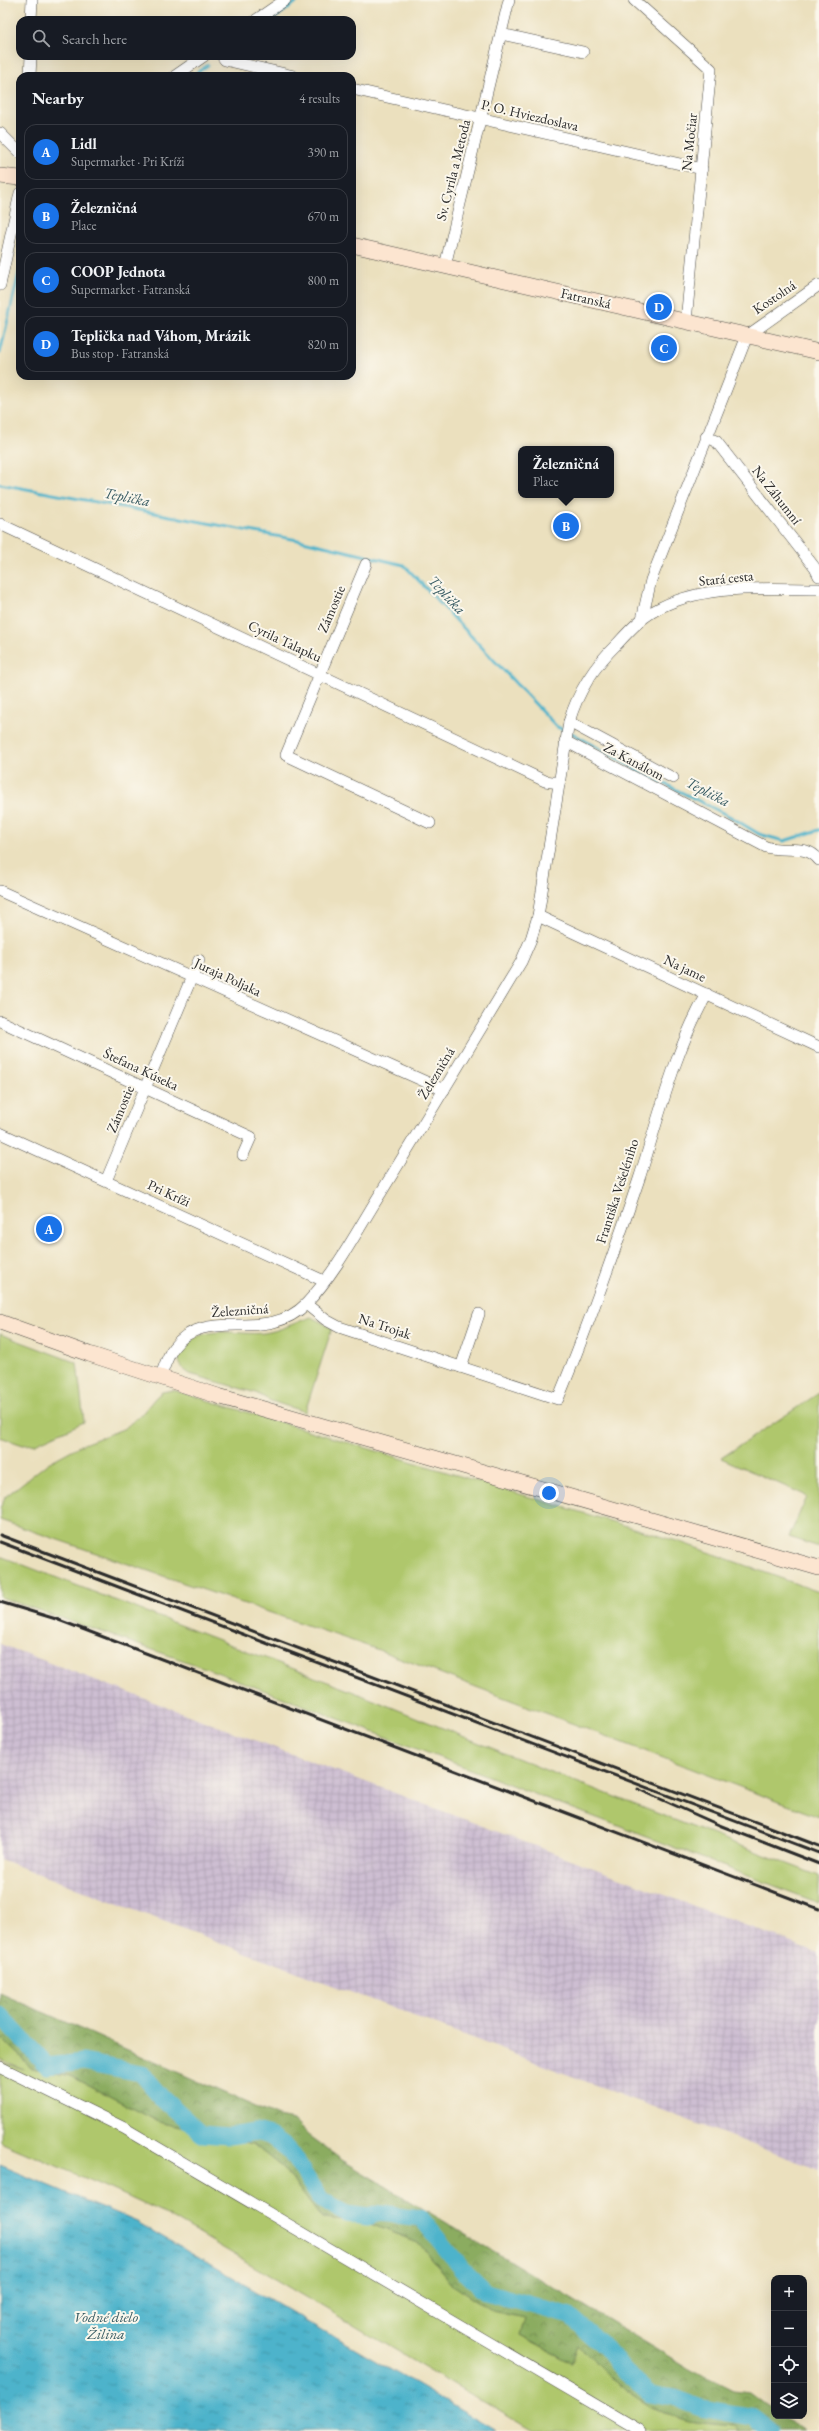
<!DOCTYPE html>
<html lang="en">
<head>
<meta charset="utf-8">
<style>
  body { margin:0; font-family:"EB Garamond",serif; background:#242831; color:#f1f3f6 }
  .controls { position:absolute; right:12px; bottom:12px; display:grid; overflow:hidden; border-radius:8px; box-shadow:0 4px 16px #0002 }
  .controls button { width:36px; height:36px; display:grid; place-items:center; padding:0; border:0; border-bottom:1px solid #363941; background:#171b24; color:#f1f3f6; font:20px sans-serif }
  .you { position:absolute; left:549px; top:1493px; width:14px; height:14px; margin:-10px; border:3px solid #fff; border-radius:50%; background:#1a73e8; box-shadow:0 0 0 6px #1a73e833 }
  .badge { display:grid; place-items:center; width:26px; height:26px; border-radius:50%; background:#1a73e8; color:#fff; font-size:13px; font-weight:700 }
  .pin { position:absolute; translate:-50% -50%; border:2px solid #fff; box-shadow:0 1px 4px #0006 }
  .popup { position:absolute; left:518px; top:446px; width:96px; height:52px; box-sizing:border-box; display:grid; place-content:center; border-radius:8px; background:#171b24; filter:drop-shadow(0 1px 3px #0005); font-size:13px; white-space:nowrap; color:#9ea1a6 }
  .popup b { font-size:15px; color:#f1f3f6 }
  .popup::after { content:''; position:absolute; left:50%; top:100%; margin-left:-8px; border:8px solid transparent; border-top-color:#171b24 }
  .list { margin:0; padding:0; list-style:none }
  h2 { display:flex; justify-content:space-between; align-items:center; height:52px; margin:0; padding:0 16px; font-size:17px }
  h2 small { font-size:13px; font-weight:400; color:#9ea1a6 }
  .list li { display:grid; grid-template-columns:26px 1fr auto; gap:12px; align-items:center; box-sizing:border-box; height:56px; margin:0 8px 8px; padding:0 8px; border:1px solid #363941; border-radius:12px }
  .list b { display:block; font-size:15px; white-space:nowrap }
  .list p { margin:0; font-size:13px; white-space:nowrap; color:#9ea1a6 }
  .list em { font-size:13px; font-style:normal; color:#9ea1a6 }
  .icon { flex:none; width:22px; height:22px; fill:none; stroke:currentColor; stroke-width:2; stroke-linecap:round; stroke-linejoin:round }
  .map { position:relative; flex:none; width:819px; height:2431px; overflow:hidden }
  .search { position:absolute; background:#171b24; box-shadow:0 4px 16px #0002; left:16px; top:16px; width:340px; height:44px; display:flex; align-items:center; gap:10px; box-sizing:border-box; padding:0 14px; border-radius:12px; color:#9ea1a6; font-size:15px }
  .panel { position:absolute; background:#171b24; box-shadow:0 4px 16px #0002; left:16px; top:72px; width:340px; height:308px; border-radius:12px }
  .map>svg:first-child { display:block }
  .industrial { fill:url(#industrial-grid) }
  .grass { fill:#afc76c; stroke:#6d794c }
  .forest { fill:url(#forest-crowns); stroke:#5b6c46 }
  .water { fill:url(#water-ripples); stroke:#3c6f7b }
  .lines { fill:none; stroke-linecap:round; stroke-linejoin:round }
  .stream { stroke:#4db3cb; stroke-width:3 }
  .river { stroke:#4db3cb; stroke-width:17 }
  .minor-casing { stroke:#484641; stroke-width:12 }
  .secondary-casing { stroke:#484641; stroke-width:16 }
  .minor { stroke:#fff; stroke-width:11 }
  .secondary { stroke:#fce5d0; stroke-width:15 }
  .rail { stroke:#2b2b2b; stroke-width:3 }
  .labels { text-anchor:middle; stroke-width:4; stroke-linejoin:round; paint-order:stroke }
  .street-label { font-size:14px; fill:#2b2b2b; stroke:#fbf7ec }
  .water-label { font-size:15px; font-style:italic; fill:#375b63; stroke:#fbf7ec }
</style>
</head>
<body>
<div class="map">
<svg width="819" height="2431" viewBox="0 0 819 2431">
  <defs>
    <pattern id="industrial-grid" width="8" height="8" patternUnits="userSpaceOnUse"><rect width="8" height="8" fill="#cdbed2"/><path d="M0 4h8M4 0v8" fill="none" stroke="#b0a3b4"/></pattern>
    <pattern id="forest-crowns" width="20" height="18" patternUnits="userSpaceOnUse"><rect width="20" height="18" fill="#8bac60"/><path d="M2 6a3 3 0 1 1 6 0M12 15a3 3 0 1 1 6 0" fill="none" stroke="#728c4f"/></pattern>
    <pattern id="water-ripples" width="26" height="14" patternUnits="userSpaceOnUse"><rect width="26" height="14" fill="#4db3cb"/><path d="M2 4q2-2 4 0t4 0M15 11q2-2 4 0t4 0" fill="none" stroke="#4092a5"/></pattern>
  </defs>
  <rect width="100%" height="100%" fill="#fbf7ec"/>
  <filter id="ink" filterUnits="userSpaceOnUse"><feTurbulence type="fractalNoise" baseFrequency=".025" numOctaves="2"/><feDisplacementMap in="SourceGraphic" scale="8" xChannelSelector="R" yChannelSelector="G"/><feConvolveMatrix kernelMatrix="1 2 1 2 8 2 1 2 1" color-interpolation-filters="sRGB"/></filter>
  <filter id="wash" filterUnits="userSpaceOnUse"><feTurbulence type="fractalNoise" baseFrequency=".012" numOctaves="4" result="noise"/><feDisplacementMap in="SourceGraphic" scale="16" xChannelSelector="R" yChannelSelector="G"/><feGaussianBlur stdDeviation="0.9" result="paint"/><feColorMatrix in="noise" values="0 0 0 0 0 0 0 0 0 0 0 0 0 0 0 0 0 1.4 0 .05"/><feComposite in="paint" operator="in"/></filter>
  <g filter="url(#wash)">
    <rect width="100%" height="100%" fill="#ebe0be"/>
    <path class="industrial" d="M0 1644 819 1953V2170L0 1859Z"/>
    <g class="grass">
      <path d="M311 1317 332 1328 305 1412 271 1401 256 1393 190 1374C184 1370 180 1367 179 1360 179 1354 181 1350 185 1346 206 1323 237 1336 264 1333 280 1331 296 1322 311 1317Z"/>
      <path d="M0 1334 77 1363 84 1422 35 1444 23 1445 0 1437Z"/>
      <path d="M173 1390 680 1542 819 1592V1817L376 1649 0 1520V1508L5 1497 48 1463 81 1445 123 1429 140 1416 156 1397 162 1392Z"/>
      <path d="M819 1393V1547L789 1537 807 1496 721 1458Z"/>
      <path d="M0 1556 359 1694 553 1773 819 1876V1903L211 1670 0 1597Z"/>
      <path d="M0 2037 32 2068 71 2076 159 2122 253 2144 284 2169 322 2219 368 2223 418 2242 453 2285 492 2311 526 2318 520 2335 572 2362 578 2344C608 2376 642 2409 686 2420 702 2424 719 2424 735 2426L740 2431H533L167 2215 111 2189 0 2142V2062L24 2069 0 2059Z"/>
    </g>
    <path class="forest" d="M0 1993 278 2117 293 2120 309 2136 342 2160 693 2371 733 2391 750 2393 774 2411V2416H781L804 2431H740L735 2426C719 2424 701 2424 685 2420 642 2408 609 2377 578 2345L572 2362 520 2335 525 2318 492 2311 453 2285 418 2242 368 2223 322 2219 284 2169 253 2144 159 2122 71 2076 32 2068 0 2037Z"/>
    <path class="water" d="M0 2165 137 2222 496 2431H0Z"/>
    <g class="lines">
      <g class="stream">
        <path d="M272 20 299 0"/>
        <path d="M192 76 208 65"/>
        <path d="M0 353 20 269"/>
        <path d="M0 484 303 541 404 565 557 727 564 730"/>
        <path d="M570 732 639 771 731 817 759 834 784 841 819 830"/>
      </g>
      <path class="river" d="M0 2015 47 2066 83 2062 141 2073 162 2098 202 2134 229 2136 255 2132 270 2136 288 2149 321 2200 347 2214 368 2217 381 2213 421 2218 463 2270 486 2292 570 2316 606 2348 624 2371 651 2394 674 2398 701 2408 753 2417 771 2431"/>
    </g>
  </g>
  <g filter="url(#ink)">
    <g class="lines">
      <defs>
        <g id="minor">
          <path d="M634 0 711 69 686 321"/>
          <path d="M31 20 32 0"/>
          <path d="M256 20 285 0"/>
          <path d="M501 34 583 52"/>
          <path d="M222 56 225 60 294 76"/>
          <path d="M30 76 31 56"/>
          <path d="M175 76 204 56"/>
          <path d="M352 89 702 169"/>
          <path d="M0 133 20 153"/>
          <path d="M445 266 509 0"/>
          <path d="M0 285 20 193"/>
          <path d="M706 437 716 441 815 568 819 576"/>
          <path d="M0 524 545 781 559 783"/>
          <path d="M366 564 286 755 430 823"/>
          <path d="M642 619 651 580 747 336 819 285"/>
          <path d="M569 722 673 778"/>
          <path d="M565 741 766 847C786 853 806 843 819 860"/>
          <path d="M0 891 444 1090"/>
          <path d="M538 916 819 1047"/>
          <path d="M0 1021 251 1137 243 1155"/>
          <path d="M0 1133 324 1281"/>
          <path d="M106 1181 199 960"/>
          <path d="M306 1304 326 1320 339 1327 558 1399C588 1327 614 1253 639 1179 659 1118 674 1051 707 994"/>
          <path d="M461 1367 479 1314"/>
          <path d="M160 1378C164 1368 167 1356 174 1347 205 1305 266 1345 306 1304 337 1271 358 1229 382 1191 429 1115 475 1038 521 962L531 939 538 916 569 722C578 691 594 666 618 643 629 631 640 619 654 611 702 583 766 589 819 589"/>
          <path d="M0 2067 124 2128 640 2431"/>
        </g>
        <g id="secondary">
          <path d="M0 176 20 178"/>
          <path d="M352 245 819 352"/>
          <path d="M0 1322 89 1354 218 1396 819 1568"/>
        </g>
      </defs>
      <use href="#minor" class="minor-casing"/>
      <use href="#secondary" class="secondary-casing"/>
      <use href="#minor" class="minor"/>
      <use href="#secondary" class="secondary"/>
      <g class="rail">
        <path d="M0 1535 819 1846"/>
        <path d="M0 1542 819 1853"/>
        <path d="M0 1602 56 1619 819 1909"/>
        <path d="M638 1789 719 1825 819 1864"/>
      </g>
    </g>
  </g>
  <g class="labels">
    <g class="street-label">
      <text transform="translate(530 115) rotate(13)" y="5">P. O. Hviezdoslava</text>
      <text transform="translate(689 142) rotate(-84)" y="5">Na Močiar</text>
      <text transform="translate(453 170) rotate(-76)" y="5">Sv. Cyrila a Metoda</text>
      <text transform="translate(774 297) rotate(-34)" y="5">Kostolná</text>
      <text transform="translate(586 298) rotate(13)" y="5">Fatranská</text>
      <text transform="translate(777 495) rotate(52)" y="5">Na Záhumní</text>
      <text transform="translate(726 578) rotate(-6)" y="5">Stará cesta</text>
      <text transform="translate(331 609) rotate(-67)" y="5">Zámostie</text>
      <text transform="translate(285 641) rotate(25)" y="5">Cyrila Talapku</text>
      <text transform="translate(634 761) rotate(28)" y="5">Za Kanálom</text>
      <text transform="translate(685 968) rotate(25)" y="5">Na jame</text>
      <text transform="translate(228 977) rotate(25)" y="5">Juraja Poljaka</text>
      <text transform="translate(141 1069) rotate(25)" y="5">Štefana Kúseka</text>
      <text transform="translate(436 1073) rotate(-59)" y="5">Železničná</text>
      <text transform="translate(120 1109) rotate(-67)" y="5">Zámostie</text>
      <text transform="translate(617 1191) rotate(-72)" y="5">Františka Vešeléniho</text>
      <text transform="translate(169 1193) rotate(25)" y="5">Pri Kríži</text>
      <text transform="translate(240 1310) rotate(-4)" y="5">Železničná</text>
      <text transform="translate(385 1326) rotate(18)" y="5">Na Trojak</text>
    </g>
    <g class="water-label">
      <text transform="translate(127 497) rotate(11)" y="5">Teplička</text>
      <text transform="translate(447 595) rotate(47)" y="5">Teplička</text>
      <text transform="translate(708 792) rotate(27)" y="5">Teplička</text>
      <text x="106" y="2322">Vodné dielo<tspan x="106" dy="17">Žilina</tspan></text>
    </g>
  </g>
</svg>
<div class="controls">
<button>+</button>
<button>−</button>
<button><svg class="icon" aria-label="locate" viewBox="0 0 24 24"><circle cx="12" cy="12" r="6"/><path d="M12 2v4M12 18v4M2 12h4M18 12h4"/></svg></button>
<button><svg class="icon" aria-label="layers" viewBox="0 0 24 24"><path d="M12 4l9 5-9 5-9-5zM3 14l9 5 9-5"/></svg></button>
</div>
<div class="you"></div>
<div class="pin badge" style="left:49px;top:1229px">A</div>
<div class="pin badge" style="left:566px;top:526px">B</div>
<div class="popup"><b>Železničná</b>Place</div>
<div class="pin badge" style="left:664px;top:348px">C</div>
<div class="pin badge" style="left:659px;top:307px">D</div>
<div class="search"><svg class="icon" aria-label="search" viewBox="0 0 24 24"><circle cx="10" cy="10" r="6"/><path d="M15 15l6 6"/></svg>Search here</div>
<section class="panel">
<h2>Nearby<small>4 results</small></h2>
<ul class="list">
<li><span class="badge">A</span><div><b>Lidl</b><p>Supermarket · Pri Kríži</p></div><em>390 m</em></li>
<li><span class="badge">B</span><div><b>Železničná</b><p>Place</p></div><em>670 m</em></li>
<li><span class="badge">C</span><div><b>COOP Jednota</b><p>Supermarket · Fatranská</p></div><em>800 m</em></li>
<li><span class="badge">D</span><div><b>Teplička nad Váhom, Mrázik</b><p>Bus stop · Fatranská</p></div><em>820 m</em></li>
</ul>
</section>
</div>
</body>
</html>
